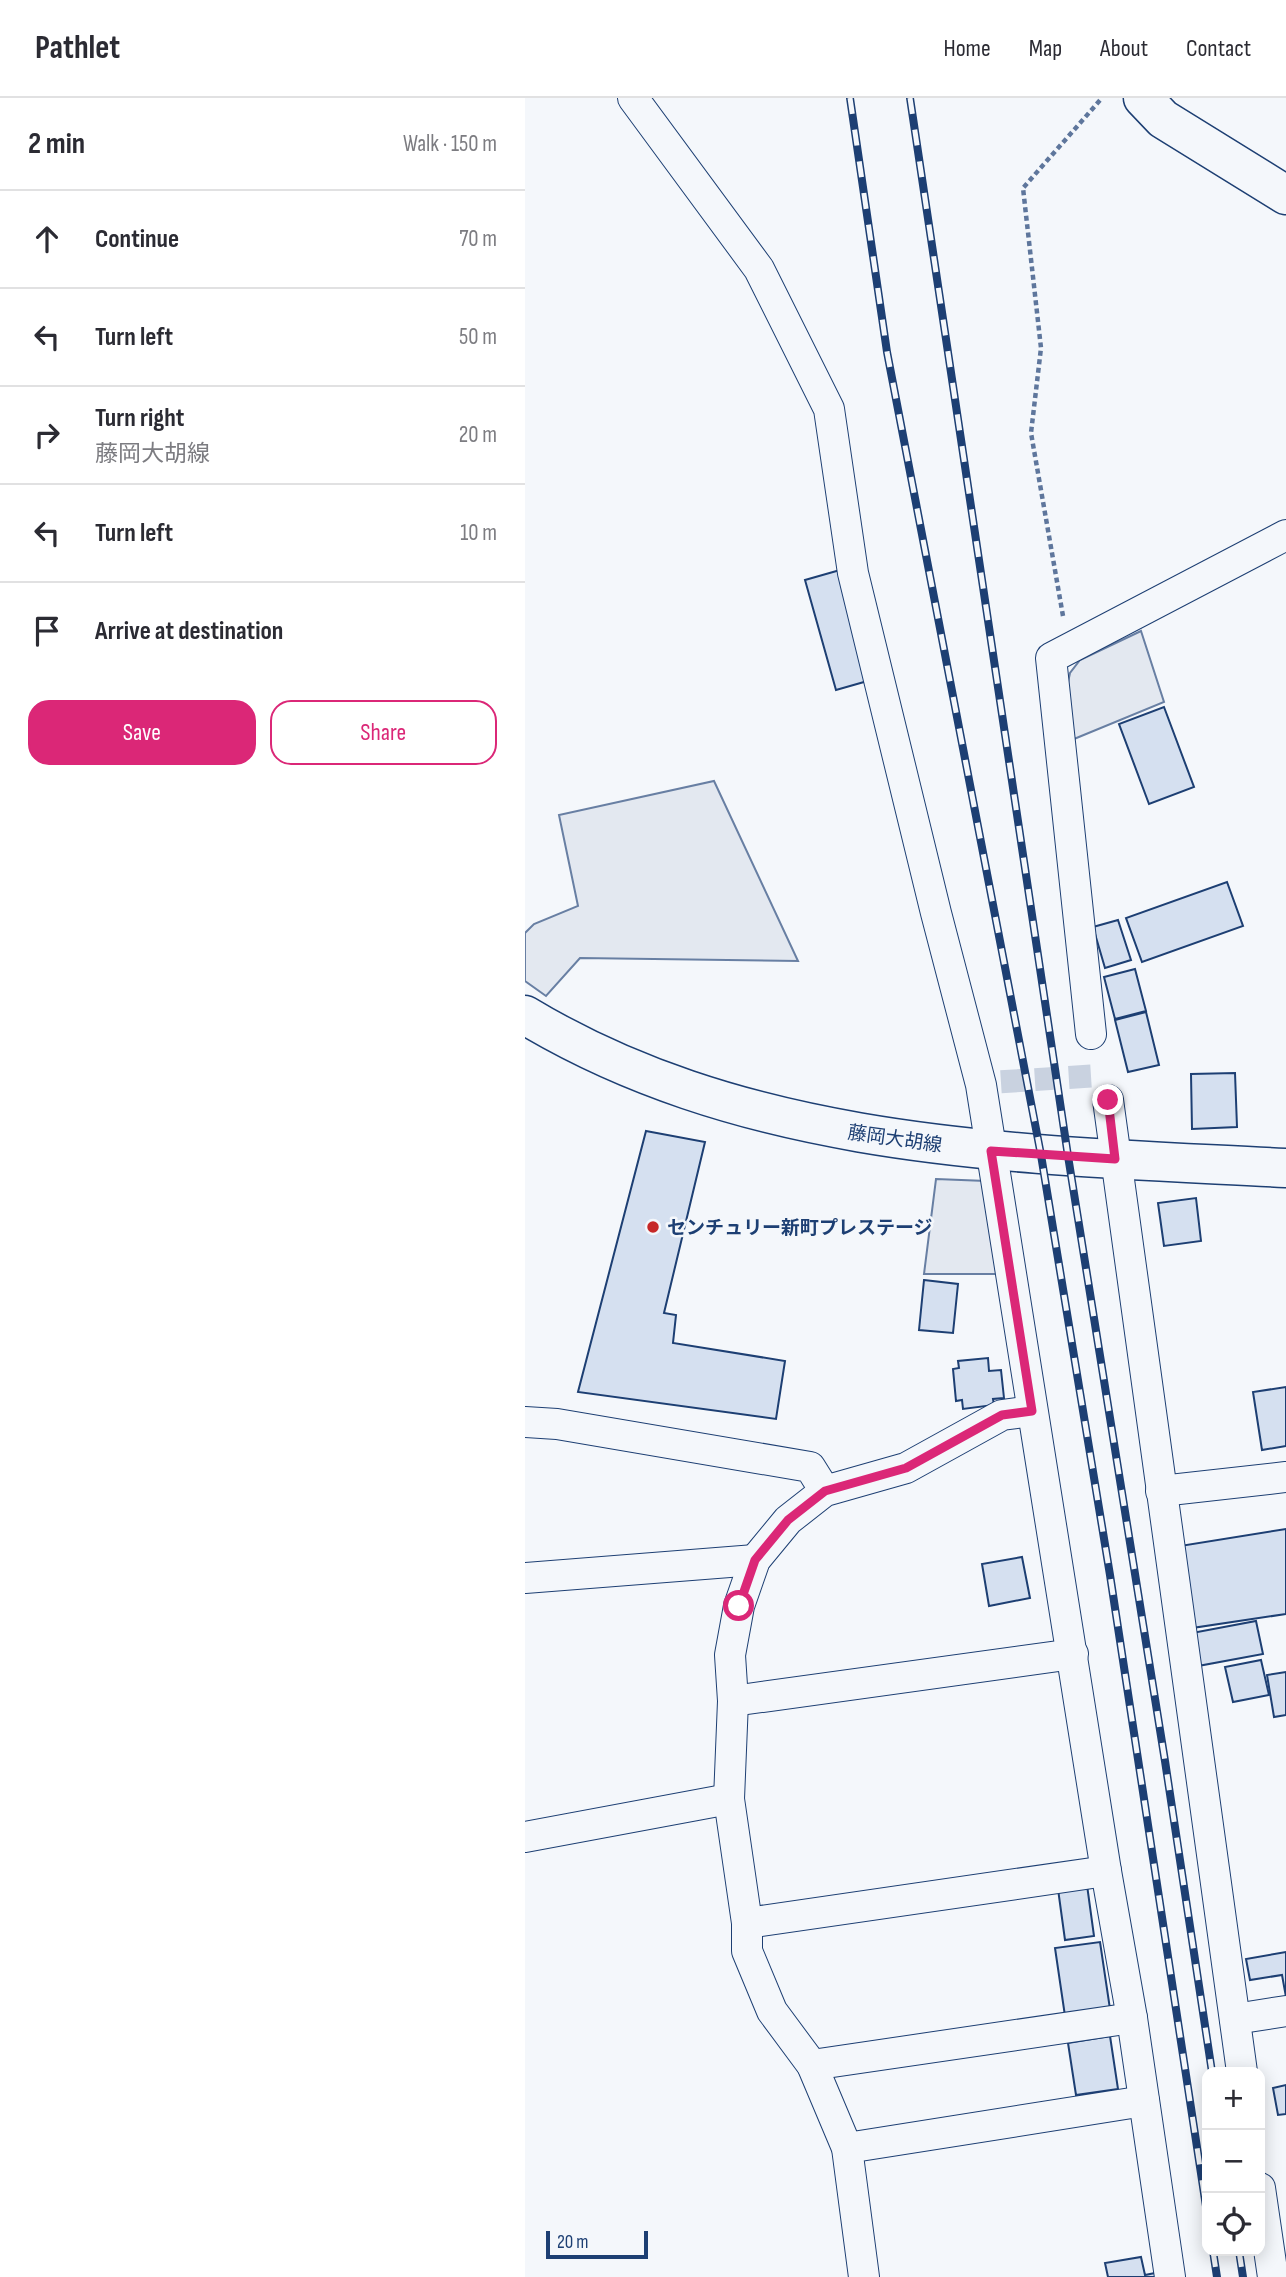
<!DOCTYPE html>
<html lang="en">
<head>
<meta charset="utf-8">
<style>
  body { margin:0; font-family:"Sofia Sans Condensed","Noto Sans JP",sans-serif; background:#f7f7f7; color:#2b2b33 }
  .controls { position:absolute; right:21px; bottom:21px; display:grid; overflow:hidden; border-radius:14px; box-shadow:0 4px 18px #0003 }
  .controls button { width:63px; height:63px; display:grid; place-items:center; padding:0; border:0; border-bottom:2px solid #e1e1e2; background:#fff; color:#2b2b33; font:35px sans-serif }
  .scale { position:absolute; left:21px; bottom:18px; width:102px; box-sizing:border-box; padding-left:7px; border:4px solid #1d3f73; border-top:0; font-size:19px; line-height:24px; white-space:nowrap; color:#1d3f73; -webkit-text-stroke:5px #f4f7fb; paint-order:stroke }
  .stop { position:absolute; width:21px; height:21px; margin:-16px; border:5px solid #db2777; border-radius:50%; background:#fff }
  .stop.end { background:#db2777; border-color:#fff; box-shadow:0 2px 7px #0008 }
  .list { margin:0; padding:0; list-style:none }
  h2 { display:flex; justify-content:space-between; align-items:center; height:91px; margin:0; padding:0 28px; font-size:30px }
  h2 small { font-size:23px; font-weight:400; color:#7c7c81 }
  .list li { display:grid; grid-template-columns:46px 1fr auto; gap:21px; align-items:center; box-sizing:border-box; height:98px; padding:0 28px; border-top:2px solid #e1e1e2 }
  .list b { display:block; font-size:26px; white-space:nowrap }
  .list p { margin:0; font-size:23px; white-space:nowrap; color:#7c7c81 }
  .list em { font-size:23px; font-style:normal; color:#7c7c81 }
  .actions { display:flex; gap:14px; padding:21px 28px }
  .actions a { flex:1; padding:16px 0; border:2px solid #db2777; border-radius:21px; text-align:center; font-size:24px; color:#db2777 }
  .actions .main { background:#db2777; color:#fff }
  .icon { flex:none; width:38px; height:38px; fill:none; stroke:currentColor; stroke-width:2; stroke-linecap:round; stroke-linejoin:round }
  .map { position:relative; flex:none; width:761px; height:2179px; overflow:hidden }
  header { display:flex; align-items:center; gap:42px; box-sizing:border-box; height:98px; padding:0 35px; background:#fff; border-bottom:2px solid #e1e1e2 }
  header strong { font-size:33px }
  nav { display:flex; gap:38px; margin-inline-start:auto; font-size:24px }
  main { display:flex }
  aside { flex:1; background:#fff }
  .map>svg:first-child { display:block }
  .parking { fill:#e3e8f0; stroke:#687fa3; stroke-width:2 }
  .building { fill:#d5e0f0; stroke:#1d3f73; stroke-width:2 }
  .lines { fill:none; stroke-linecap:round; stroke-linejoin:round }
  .pedestrian-tunnel { stroke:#c9d2e0; stroke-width:23; stroke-dasharray:23 11; stroke-linecap:butt }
  .minor-casing { stroke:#1d3f73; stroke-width:32 }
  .tertiary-casing { stroke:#1d3f73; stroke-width:41 }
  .primary-casing { stroke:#1d3f73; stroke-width:41 }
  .path { stroke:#5e769c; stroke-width:4.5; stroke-dasharray:5 3.5; stroke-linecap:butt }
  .minor { stroke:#f4f7fb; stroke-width:30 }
  .tertiary { stroke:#f4f7fb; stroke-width:38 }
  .primary { stroke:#f4f7fb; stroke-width:38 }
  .rail-casing { stroke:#1d3f73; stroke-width:8 }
  .rail { stroke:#f4f7fb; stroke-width:5; stroke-dasharray:16; stroke-linecap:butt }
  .route { stroke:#db2777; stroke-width:9 }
  .poi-dot { fill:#c62828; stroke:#f4f7fb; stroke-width:2.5 }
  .labels { text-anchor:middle; stroke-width:5; stroke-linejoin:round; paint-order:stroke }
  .street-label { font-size:19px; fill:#1d3f73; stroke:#f4f7fb }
  .poi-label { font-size:19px; font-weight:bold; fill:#1d3f73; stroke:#f4f7fb; text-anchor:start }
</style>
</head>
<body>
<header>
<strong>Pathlet</strong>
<nav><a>Home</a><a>Map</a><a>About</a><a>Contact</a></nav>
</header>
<main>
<aside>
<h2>2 min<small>Walk · 150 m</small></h2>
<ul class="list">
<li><svg class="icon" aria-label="ahead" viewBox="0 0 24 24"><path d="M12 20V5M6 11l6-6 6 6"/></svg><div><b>Continue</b></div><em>70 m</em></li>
<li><svg class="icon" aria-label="left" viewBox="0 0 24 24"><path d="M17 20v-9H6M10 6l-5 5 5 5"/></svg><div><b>Turn left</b></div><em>50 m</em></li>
<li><svg class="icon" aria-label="right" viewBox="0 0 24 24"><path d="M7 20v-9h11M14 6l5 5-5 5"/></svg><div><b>Turn right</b><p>藤岡大胡線</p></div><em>20 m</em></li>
<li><svg class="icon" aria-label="left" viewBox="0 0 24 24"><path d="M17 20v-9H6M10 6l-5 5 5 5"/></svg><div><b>Turn left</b></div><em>10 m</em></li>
<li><svg class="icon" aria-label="arrive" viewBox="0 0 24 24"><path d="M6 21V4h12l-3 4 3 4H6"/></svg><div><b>Arrive at destination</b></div></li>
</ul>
<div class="actions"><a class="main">Save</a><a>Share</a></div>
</aside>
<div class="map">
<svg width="761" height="2179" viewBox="0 0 761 2179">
  <rect width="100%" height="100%" fill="#f4f7fb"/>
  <g class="parking">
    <path d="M616 533 639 604 549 641 542 589 545 575 555 562Z"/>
    <path d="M189 683 273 863 55 860 21 898 0 883V835L9 826 53 808 34 717Z"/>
    <path d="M411 1081 461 1083 475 1176H399Z"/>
  </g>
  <g class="building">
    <path d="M315 472 346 582 311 592 280 482Z"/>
    <path d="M639 609 669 689 624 706 594 626Z"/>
    <path d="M702 784 718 828 617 864 601 820Z"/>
    <path d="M593 822 606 862 580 870 568 829Z"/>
    <path d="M610 871 621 913 590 921 579 879Z"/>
    <path d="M621 914 634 967 603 974 590 922Z"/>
    <path d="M710 975 712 1029 667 1031 666 976Z"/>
    <path d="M121 1033 180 1044 139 1215 151 1217 148 1245 260 1263 251 1321 53 1294Z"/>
    <path d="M671 1100 676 1143 639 1148 633 1105Z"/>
    <path d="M399 1182 433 1186 428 1235 394 1232Z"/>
    <path d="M463 1260 464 1273 476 1272 479 1300 468 1301 469 1307 438 1311 437 1302 431 1303 428 1271 434 1270 433 1263Z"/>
    <path d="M761 1289V1348L737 1352 728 1294Z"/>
    <path d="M761 1431V1516L667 1530 655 1448Z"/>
    <path d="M497 1459 505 1500 464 1508 457 1466Z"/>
    <path d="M731 1523 738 1556 673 1568 667 1535Z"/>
    <path d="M736 1562 744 1597 708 1604 700 1569Z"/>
    <path d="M761 1574V1617L749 1619 742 1577Z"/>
    <path d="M562 1787 569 1838 540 1842 533 1791Z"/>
    <path d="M575 1844 585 1911 540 1918 530 1850Z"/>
    <path d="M761 1854V1899L757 1877 725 1882 721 1861Z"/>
    <path d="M585 1938 593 1991 551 1997 543 1945Z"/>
    <path d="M761 1987V2016L753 2017 748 1990Z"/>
    <path d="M616 2159 620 2177 630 2175V2179H583L580 2165Z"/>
  </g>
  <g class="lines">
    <path class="pedestrian-tunnel" d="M442 986 566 978"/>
    <defs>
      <g id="minor">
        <path d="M108 0 234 171 304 311 328 475 411 815 456 987 581 1773 607 1920 645 2179"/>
        <path d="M566 936 526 560 761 437"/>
        <path d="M583 1002 717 1974"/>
        <path d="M0 1324 32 1326 285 1369 300 1393"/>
        <path d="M636 1393 761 1379"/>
        <path d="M0 1480 230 1462"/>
        <path d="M208 1603 548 1556"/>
        <path d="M0 1739 204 1701"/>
        <path d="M222 1825 581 1773"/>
        <path d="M710 1921 761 1913"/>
        <path d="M287 1967 607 1920"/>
        <path d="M322 2050 619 2003"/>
        <path d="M735 2090 748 2179"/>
        <path d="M339 2179 322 2050 287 1967 247 1913 222 1853V1825L204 1701 208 1603 205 1557 214 1508 230 1462 263 1422 300 1393 381 1370 477 1317 507 1313"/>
      </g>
      <path id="tertiary" d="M618 0 638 21 761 97"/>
      <path id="primary" d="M0 917C229 1055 502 1056 761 1070"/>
    </defs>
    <use href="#minor" class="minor-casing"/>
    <use href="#tertiary" class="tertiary-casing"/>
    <use href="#primary" class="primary-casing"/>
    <path class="path" d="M538 518 506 335 516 250 498 90 577 0"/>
    <use href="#minor" class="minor"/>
    <use href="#tertiary" class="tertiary"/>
    <use href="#primary" class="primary"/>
    <defs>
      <g id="rail">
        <path d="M325 0 362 254 516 1057 585 1477 682 2115"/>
        <path d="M385 0 543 1058 640 1663 687 1974"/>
        <path d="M688 2153 692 2179"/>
        <path d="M714 2153 718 2179"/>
      </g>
    </defs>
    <use href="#rail" class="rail-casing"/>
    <use href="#rail" class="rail"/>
  </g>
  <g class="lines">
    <path class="route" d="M214 1508 230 1462 263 1422 300 1393 381 1370 477 1317 507 1313 466 1053 590 1061 583 1002"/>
  </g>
  <circle class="poi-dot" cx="128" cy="1129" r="7"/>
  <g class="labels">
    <g class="street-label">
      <text transform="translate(370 1040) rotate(8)" y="7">藤岡大胡線</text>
    </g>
    <g class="poi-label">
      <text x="142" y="1136">センチュリー新町プレステージ</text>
    </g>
  </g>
</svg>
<div class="controls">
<button>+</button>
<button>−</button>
<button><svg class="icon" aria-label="locate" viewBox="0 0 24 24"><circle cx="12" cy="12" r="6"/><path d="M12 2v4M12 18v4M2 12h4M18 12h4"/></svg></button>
</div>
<div class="scale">20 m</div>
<div class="stop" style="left:214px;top:1508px"></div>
<div class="stop end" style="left:583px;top:1002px"></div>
</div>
</main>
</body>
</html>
